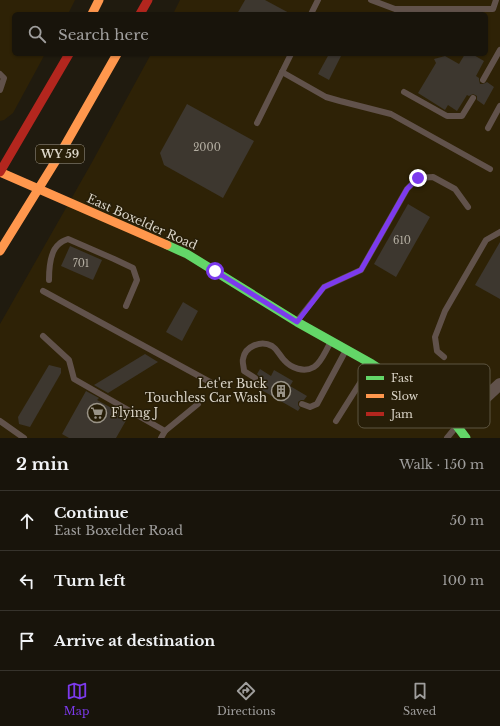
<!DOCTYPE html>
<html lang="en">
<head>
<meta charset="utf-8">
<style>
  body { margin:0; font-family:"Libre Baskerville",serif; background:#252119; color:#f1f3f6 }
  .stop { position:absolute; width:12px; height:12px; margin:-9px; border:3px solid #7c3aed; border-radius:50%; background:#fff }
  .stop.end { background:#7c3aed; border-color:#fff; box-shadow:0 1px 4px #0008 }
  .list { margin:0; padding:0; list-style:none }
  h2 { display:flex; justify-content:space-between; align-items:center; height:52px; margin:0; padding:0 16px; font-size:17px }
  h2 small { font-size:13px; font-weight:400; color:#9f9e9d }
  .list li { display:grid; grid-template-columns:26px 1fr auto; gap:12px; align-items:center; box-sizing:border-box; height:60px; padding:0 16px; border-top:1px solid #36332c }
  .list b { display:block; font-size:15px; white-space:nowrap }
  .list p { margin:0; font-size:13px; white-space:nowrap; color:#9f9e9d }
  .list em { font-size:13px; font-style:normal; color:#9f9e9d }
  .icon { flex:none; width:22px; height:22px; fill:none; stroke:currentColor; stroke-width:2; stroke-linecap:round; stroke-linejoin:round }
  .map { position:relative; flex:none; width:500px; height:438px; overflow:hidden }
  .search { position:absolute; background:#18140b; box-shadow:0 1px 3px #0004; left:12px; right:12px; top:12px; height:44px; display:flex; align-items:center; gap:10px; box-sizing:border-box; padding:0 14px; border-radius:6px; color:#9f9e9d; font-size:15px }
  .sheet { height:232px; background:#18140b }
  nav { display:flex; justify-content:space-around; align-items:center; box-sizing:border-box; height:56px; border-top:1px solid #36332c; background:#18140b; font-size:11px; color:#9f9e9d }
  nav a { display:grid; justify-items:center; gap:2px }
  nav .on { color:#7c3aed }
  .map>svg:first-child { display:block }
  .built { fill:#2e2206 }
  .building { fill:#3d372f }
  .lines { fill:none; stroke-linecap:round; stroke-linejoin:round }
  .lane { stroke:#61524b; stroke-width:6 }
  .street { stroke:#61524b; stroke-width:12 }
  .fast { stroke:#63d668; stroke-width:9 }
  .slow { stroke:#ff974d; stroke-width:9 }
  .jam { stroke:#b3261e; stroke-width:9 }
  .route { stroke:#7c3aed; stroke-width:5 }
  .labels { text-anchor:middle; stroke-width:3; stroke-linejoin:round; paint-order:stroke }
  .number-label { font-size:10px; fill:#b3ada1 }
  .shield { fill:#271e08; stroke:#a49d8e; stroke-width:1 }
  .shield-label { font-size:11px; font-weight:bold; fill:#dad4c7 }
  .street-label { font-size:12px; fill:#dad4c7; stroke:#271e08 }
  .poi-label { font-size:12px; fill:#dad4c7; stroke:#271e08; text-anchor:end }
  .key { fill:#271e08; stroke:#5d5541; stroke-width:1 }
  .key-label { font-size:11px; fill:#dad4c7 }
</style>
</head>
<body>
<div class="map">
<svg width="500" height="438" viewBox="0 0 500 438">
  <rect width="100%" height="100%" fill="#201b0f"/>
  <g class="built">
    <path d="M0 0H75L68 14H14V54H45L13 113 4 120 0 121Z"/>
    <path d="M180 0H500V438H0V324L91 164 151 54H486V14H173Z"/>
  </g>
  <g class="building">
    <path d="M245 0H265L291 14H237Z"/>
    <path d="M329 54H342L329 80 318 74Z"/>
    <path d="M465 54H472L484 61 476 76 479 78V80L480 84H483L487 82 494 87 484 105 477 100V96L473 94 469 96 467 95 457 111 448 105 445 110 418 93 436 63 434 59 445 56 459 64Z"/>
    <path d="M187 104 254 141 223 198 164 165 160 153Z"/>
    <path d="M408 204 430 217 396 277 374 264Z"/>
    <path d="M500 242V299L475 285Z"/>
    <path d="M70 246 102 260 93 280 61 266Z"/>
    <path d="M183 302 198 311 182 341 166 332Z"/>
    <path d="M145 354 158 362 108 393 94 385Z"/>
    <path d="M49 365 61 368V373L30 427 19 424 18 417Z"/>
    <path d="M260 369 271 376 274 370 293 381 290 386 307 396 304 400H301L298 402V405L300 408 298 411 251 384 252 382H257L259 380V376L257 374Z"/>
    <path d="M86 391 99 398 97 400 128 417 116 438H69L62 434Z"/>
  </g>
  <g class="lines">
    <g class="lane">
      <path d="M371 0 395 9H493L496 0"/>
      <path d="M311 14 318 0"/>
      <path d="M282 72 326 97 340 101 391 114 490 169"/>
      <path d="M0 74 4 78 0 90"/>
      <path d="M483 80 500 50"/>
      <path d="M404 92 447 116H462L473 98"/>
      <path d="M257 123 291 54"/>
      <path d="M488 128 500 106"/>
      <path d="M49 280C49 270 50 251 59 244 61 242 65 240 68 239L114 259 133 268 137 280 126 306"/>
      <path d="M43 291 210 382"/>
      <path d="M297 321 324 287 361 270 407 189 418 178 433 177 455 189 468 207"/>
      <path d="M43 336 69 360 74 379 165 431"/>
      <path d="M444 357 437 351 435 337 445 311 486 240 500 232"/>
      <path d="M255 378 244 371C244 367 242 362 243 359 245 346 261 340 272 346 277 349 280 356 284 360 291 368 304 373 314 367 322 362 326 349 331 342"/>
      <path d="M302 404 310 407 317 404 346 350"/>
      <path d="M0 421 24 438"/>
      <path d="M336 421 372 364"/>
      <path d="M161 438 165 431 198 404"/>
      <path d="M447 438 456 427"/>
    </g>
    <path class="street" d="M457 426 472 410 500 384"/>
    <path class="fast" d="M167 245 187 254 297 322 372 364 411 389 457 426 466 438"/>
    <g class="slow">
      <path d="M92 14 99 0"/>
      <path d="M0 172 167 245"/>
      <path d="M0 251 60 154 117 54"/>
    </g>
    <g class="jam">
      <path d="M140 14 148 0"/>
      <path d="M0 172 69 54"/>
    </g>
  </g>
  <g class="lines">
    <path class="route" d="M215 271 297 322 324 287 361 270 407 189 418 178"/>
  </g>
  <defs>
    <symbol id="building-ring" viewBox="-11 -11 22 22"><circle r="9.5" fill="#271e08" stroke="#999387" stroke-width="1.5"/><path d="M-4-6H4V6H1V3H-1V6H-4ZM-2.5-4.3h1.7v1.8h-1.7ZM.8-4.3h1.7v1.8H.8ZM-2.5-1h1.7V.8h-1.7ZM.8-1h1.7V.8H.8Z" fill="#999387"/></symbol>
    <symbol id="supermarket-ring" viewBox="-11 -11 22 22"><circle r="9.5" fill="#271e08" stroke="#999387" stroke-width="1.5"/><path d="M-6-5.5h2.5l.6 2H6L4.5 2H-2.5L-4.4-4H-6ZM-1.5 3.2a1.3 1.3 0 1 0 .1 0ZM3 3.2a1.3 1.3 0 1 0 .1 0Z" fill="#999387"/></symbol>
  </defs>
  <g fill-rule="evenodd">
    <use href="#building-ring" x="270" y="380" width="22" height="22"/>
    <use href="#supermarket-ring" x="86" y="402" width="22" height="22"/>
  </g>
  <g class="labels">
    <g class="number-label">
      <text x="207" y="151">2000</text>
      <text x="402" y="244">610</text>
      <text x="81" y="267">701</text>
    </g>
    <rect class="shield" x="36" y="145" width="48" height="18" rx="3"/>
    <g class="shield-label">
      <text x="60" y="158">WY 59</text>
    </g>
    <g class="street-label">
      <text transform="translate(142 222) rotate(24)" y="4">East Boxelder Road</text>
    </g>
    <g class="poi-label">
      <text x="267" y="388">Let'er Buck<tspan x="267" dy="14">Touchless Car Wash</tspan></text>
      <text x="111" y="417" text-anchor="start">Flying J</text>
    </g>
  </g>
  <rect x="358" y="364" width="132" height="64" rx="6" class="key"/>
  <rect x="366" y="376" width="18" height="4" fill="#63d668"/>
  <rect x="366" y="394" width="18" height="4" fill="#ff974d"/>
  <rect x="366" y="412" width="18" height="4" fill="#b3261e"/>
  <g class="key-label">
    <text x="391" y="382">Fast</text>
    <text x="391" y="400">Slow</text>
    <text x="391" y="418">Jam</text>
  </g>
</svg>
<div class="stop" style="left:215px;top:271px"></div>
<div class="stop end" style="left:418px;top:178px"></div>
<div class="search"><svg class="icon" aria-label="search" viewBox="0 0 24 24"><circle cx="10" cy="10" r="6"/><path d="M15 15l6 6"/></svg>Search here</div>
</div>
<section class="sheet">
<h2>2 min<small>Walk · 150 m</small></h2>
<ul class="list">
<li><svg class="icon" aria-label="ahead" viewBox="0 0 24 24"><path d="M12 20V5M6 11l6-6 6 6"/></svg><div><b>Continue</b><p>East Boxelder Road</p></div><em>50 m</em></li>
<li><svg class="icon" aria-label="left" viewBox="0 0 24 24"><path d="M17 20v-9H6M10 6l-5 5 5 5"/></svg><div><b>Turn left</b></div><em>100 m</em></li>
<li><svg class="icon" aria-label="arrive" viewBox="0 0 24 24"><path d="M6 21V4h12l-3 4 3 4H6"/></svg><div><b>Arrive at destination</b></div></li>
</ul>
</section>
<nav>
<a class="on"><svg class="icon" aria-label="map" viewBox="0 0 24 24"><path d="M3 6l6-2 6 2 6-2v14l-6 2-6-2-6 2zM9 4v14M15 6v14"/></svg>Map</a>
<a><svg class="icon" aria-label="directions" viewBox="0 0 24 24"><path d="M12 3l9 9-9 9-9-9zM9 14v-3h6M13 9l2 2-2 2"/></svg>Directions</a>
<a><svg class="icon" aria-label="saved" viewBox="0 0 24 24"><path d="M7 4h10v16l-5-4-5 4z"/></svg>Saved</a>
</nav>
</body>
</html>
